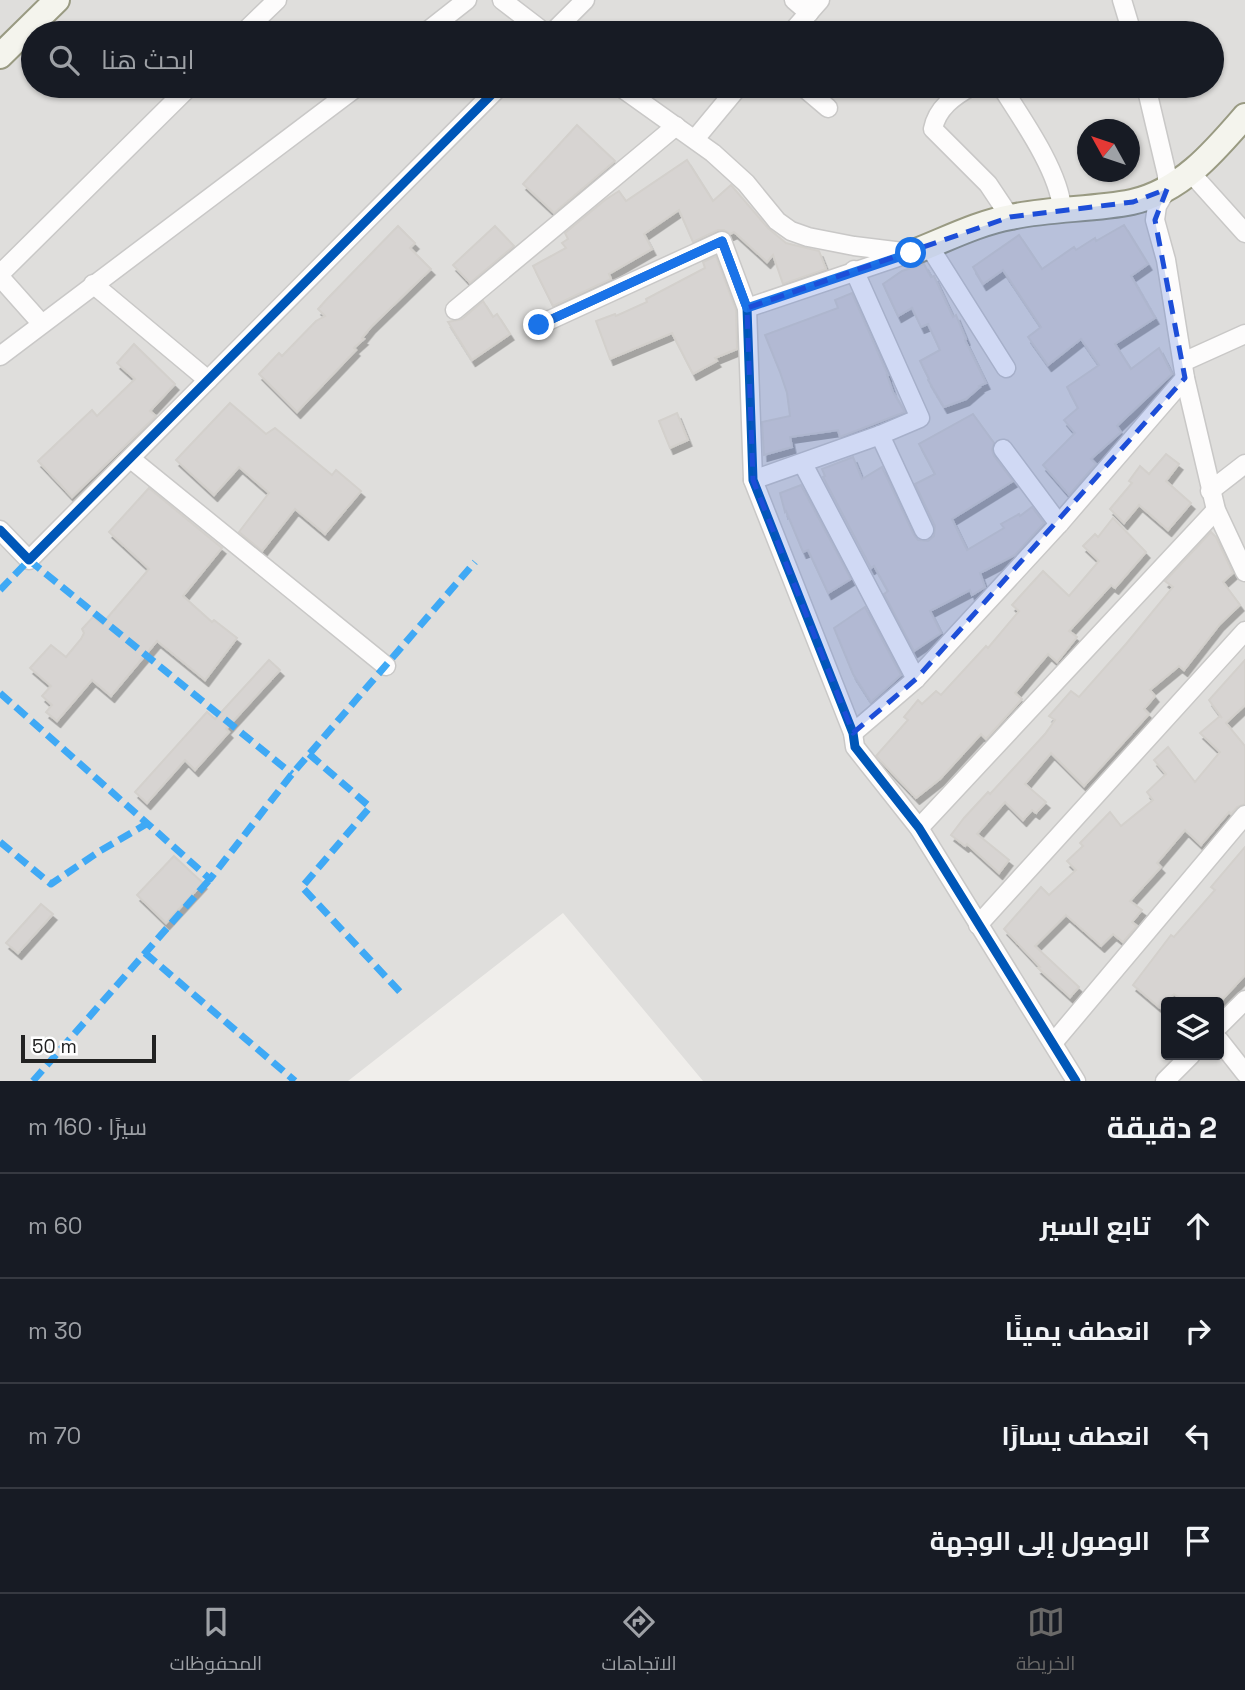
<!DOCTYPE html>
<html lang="ar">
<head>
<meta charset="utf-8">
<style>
  body { margin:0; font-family:"Space Grotesk",Cairo,sans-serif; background:#20242c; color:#f1f3f6; direction:rtl }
  .controls { position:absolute; right:21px; bottom:21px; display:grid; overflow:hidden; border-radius:7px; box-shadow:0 2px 5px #0004 }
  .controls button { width:63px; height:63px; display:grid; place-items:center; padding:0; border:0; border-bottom:2px solid #363941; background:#171b24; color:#f1f3f6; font:35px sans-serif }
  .compass { position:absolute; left:1077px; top:119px; width:63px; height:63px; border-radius:50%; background:#171b24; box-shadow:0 2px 5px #0004; rotate:310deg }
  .scale { position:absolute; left:21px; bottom:18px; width:135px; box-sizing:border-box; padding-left:7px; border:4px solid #222; border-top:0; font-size:19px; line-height:24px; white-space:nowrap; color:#222; -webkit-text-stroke:5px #fff; paint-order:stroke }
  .stop { position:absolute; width:21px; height:21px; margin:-16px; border:5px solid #1a73e8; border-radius:50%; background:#fff }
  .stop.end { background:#1a73e8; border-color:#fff; box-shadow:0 2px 7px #0008 }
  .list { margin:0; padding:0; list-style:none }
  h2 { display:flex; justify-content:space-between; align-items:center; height:91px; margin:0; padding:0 28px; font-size:30px }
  h2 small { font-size:23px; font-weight:400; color:#9ea1a6 }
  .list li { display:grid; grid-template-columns:46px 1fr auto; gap:21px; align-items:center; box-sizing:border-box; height:105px; padding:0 28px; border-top:2px solid #363941 }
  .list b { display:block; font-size:26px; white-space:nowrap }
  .list em { font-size:23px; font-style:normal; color:#9ea1a6 }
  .icon { flex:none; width:38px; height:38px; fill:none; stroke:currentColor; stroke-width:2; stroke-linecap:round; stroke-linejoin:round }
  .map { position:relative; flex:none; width:1245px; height:1081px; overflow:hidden; direction:ltr }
  .search { position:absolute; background:#171b24; box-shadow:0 2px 5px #0004; left:21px; right:21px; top:21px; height:77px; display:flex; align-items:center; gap:18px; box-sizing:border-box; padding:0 24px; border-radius:38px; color:#9ea1a6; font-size:26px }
  .sheet { height:511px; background:#171b24 }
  nav { display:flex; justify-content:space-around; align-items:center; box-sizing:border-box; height:98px; border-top:2px solid #363941; background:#171b24; font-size:19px; color:#9ea1a6 }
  nav a { display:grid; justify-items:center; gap:4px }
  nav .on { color:#6a6968 }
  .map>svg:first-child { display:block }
  .residential { fill:#dfdedc; fill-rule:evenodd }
  .building { fill:#d7d4d2; stroke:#d3d0cc; stroke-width:2; filter:url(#shadow) }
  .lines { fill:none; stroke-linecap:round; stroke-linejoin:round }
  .street-casing { stroke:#c9c8c7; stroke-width:21 }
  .secondary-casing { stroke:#999a82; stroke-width:28 }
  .street { stroke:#fdfcfc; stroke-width:18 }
  .secondary { stroke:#f4f4ed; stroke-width:24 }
  .quiet { stroke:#3fa9f5; stroke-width:7; stroke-dasharray:14 7; stroke-linecap:butt }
  .cycleway-casing { stroke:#fff; stroke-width:13 }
  .cycleway { stroke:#0057b8; stroke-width:9 }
  .route { stroke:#1a73e8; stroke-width:9 }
  .marked { fill:#1d4ed8; fill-opacity:0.2; stroke:#1d4ed8; stroke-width:5; stroke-dasharray:14 9; stroke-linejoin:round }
</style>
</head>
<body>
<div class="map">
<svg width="1245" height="1081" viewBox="0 0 1245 1081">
  <defs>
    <filter id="shadow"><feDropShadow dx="3.5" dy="6" stdDeviation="0" flood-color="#0004"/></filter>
  </defs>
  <rect width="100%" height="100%" fill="#f0eeeb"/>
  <path class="residential" d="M0 0H1245V1081H703L563 913 348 1081H0ZM33 33H1212V86H33ZM1088 130H1130V172H1088ZM1166 1002H1219V1055H1166Z"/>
  <g class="building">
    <path d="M577 125 615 161 554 213 523 184Z"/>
    <path d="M687 160 713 201 731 185 768 228 786 243 819 251 826 269 783 284 773 255 767 262 734 232 730 234 724 230H718L693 242 679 210 644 234 652 249 609 274 611 279 553 306 533 266 566 248 562 243 568 239 565 233 605 200 619 191 626 201Z"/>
    <path d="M1124 225 1148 264 1131 276 1155 318 1115 344 1131 369 1159 348 1172 374 1117 426 1121 432 1091 459 1096 464 1069 495 1043 465 1075 433 1064 420 1078 408 1067 387 1099 365 1081 339 1048 365 1028 337 1041 327 1003 270 983 284 973 267 1019 235 1042 269 1074 247 1076 250 1095 238 1096 241Z"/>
    <path d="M398 226 415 243 410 248 431 269 371 327 362 338 364 339 354 348 356 350 297 412 259 374 279 353 282 356 316 321 325 316 318 309 327 299Z"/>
    <path d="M495 226 514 246 470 283 453 265Z"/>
    <path d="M716 256 736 310 737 349 715 358 717 361 693 374 672 333 610 359 596 321 615 314 616 316 647 302 646 299 705 268 703 262Z"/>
    <path d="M924 264 931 277 934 276 953 317 956 315 966 339 965 340 986 383 979 386 980 387 966 399 944 407 928 380 929 379 920 361 940 350 928 324 921 327 912 308 898 316 883 284 902 271Z"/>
    <path d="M852 293 888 375H887L893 392 905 412 840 437 838 430 790 437 792 447 764 455 762 422 790 416 787 393 780 372 765 335 838 308 835 300Z"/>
    <path d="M483 301 493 317 497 314 510 334 472 360 448 322 462 319Z"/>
    <path d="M134 344 175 384 150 411 156 416 72 497 38 461 92 410 97 416 135 379 117 363Z"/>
    <path d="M230 403 266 434 275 428 332 475 336 470 361 491 325 534 295 509 262 551 239 532 269 493 239 467 214 495 176 460Z"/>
    <path d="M677 413 688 440 670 448 659 421Z"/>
    <path d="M973 414 994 443 992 450 994 456 1013 481 952 519 967 550 1004 528 1001 524 1019 514 1020 516 1032 507 1044 523 1015 555 980 573 985 587 972 595 970 590 930 611 941 633 914 651 884 594 888 591 874 566 871 568 823 477 825 476 822 469 853 457 862 479 882 467 914 535 918 540 928 541 934 536 935 526 915 484 935 474 919 444Z"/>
    <path d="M1166 454 1179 464 1166 481 1191 503 1168 530 1139 505 1124 523 1110 509 1132 483 1129 481 1140 466 1149 474Z"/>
    <path d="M801 485 851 579 828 593 808 550 803 552 786 511 785 512 780 493Z"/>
    <path d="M149 488 222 548 183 596 212 622 214 620 237 638 205 680 157 641 111 696 92 680 57 721 46 712 52 705 42 696 51 686 30 668 51 645 66 657 81 639 84 633 82 629 93 617 102 624 149 569 109 532Z"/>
    <path d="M1113 518 1146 552 1115 588 1111 585 1069 631 1077 637 1057 662 1048 654 1015 693 1022 699 986 739 981 734 940 779 916 798 876 756 908 720 904 717 918 700 922 704 936 691 941 695 986 646 988 648 1019 611 1012 605 1043 571 1069 596 1099 561 1083 546 1095 534 1098 537Z"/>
    <path d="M1211 532 1216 537 1233 573 1223 582 1240 605 1220 624 1184 670 1179 666 1150 690 1155 696 1144 709 1149 714 1084 786 1051 753 1025 784 1046 802 1036 813 1032 810 1023 820 1005 802 977 834 1009 860 999 873 967 844 965 846 951 835 964 818 988 792 990 794 1045 734 1055 720 1049 716 1071 691 1079 697 1126 644 1173 587 1165 581Z"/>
    <path d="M865 607 901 675 871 702 853 674 834 628Z"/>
    <path d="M269 660 280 670 226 729 229 732 195 770 185 760 147 803 135 792 207 712 215 719Z"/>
    <path d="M1245 660V705L1226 723 1245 746V804L1237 807 1231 814 1229 812 1201 845 1185 830 1157 863 1161 867 1130 901 1142 910 1132 922 1137 926 1123 942 1113 934 1101 946 1066 915 1035 946 1079 987 1070 997 1038 968 1040 967 1004 929 1041 887 1049 895 1076 870 1067 861 1083 846 1080 843 1110 812 1121 826 1153 800 1147 792 1166 774 1154 760 1168 747 1195 782 1220 752 1200 733 1220 716 1222 718 1209 700Z"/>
    <path d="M1245 847V975L1220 1002H1185L1174 994 1160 1008 1133 985 1171 935 1174 937 1215 890 1211 887Z"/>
    <path d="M174 856 203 883 166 923 137 895Z"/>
    <path d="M41 904 53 914 18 953 6 943Z"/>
  </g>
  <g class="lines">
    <defs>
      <g id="street">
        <path d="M502 0 545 33"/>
        <path d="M794 0 809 13"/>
        <path d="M1122 0 1132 33"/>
        <path d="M243 33 277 0"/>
        <path d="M425 33 467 0"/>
        <path d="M552 33 585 0"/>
        <path d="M791 33 820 0"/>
        <path d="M619 86 713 153 746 183 777 221 791 231 808 237 854 246 911 253"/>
        <path d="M802 86 828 108"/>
        <path d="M972 86C954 96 937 108 933 129L988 184 1010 217"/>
        <path d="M1001 86C1022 119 1059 171 1062 209"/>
        <path d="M1146 86 1167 175V189L1157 206 1155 220 1166 260 1185 378 1216 510 1245 572"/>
        <path d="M695 139 739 86"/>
        <path d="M1191 173 1245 233"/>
        <path d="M929 246 1006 368"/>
        <path d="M0 274 190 86"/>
        <path d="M0 277 41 323"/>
        <path d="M93 284 208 380"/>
        <path d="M747 308 904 255"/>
        <path d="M455 310 676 126"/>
        <path d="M539 325 722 241 747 308 753 480 853 733 855 747 919 828 1076 1081"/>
        <path d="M0 356 358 86"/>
        <path d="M1183 362 1245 334"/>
        <path d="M880 435 924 530"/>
        <path d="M1003 449 1059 524"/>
        <path d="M131 459 386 666"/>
        <path d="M803 464 916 679"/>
        <path d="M753 480 880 435 920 418 854 270"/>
        <path d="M1210 491 1245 464"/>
        <path d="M0 530 29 560 500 86"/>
        <path d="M853 733 916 679 1059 524 1185 378"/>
        <path d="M919 828 1216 510"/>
        <path d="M978 925 1245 631"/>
        <path d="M1219 1026 1245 1000"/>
        <path d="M1219 1040 1245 1073"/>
        <path d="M1053 1043 1245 815"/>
        <path d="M1165 1081 1191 1055"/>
      </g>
      <g id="secondary">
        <path d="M0 56 57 0"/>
        <path d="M911 253C943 241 977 223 1011 217 1051 208 1093 210 1132 202 1181 191 1214 152 1245 116"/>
      </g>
    </defs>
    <use href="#street" class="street-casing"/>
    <use href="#secondary" class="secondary-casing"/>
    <use href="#street" class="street"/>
    <use href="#secondary" class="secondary"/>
    <g class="quiet">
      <path d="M0 590 29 560 292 774"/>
      <path d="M0 693 210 879 292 774 475 562"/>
      <path d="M309 754 370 807 302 887 400 992"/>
      <path d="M0 842 51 884 100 851 148 823"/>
      <path d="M145 953 295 1081"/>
      <path d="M33 1081 210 879"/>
    </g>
    <defs>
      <g id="cycleway">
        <path d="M539 325 722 241 747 308 753 480 853 733 855 747 919 828 1076 1081"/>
        <path d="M0 530 29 560 500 86"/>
      </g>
    </defs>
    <use href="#cycleway" class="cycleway-casing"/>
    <use href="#cycleway" class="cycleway"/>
  </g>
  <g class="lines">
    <path class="route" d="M539 325 722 241 747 308 911 253"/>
  </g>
  <path class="marked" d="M1167 189 1155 220 1185 378 916 679 853 733 753 480 747 308 1010 217 1133 202Z"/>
</svg>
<div class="controls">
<button><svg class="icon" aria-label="layers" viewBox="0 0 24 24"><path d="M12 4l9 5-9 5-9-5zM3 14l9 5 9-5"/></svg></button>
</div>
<svg class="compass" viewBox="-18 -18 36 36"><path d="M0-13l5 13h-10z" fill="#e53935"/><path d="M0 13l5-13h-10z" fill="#9ea1a6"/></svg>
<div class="scale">50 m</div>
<div class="stop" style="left:911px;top:253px"></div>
<div class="stop end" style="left:539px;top:325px"></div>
<div class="search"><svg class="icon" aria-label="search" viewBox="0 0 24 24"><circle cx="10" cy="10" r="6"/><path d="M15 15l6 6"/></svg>ابحث هنا</div>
</div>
<section class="sheet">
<h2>2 دقيقة<small>سيرًا · 160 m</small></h2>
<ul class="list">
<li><svg class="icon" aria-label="ahead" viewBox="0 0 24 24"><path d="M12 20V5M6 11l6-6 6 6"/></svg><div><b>تابع السير</b></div><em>60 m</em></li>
<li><svg class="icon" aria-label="right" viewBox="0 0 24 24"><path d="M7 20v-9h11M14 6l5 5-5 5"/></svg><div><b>انعطف يمينًا</b></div><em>30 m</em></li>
<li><svg class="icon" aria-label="left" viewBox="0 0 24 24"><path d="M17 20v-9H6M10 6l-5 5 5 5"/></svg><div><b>انعطف يسارًا</b></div><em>70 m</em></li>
<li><svg class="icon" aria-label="arrive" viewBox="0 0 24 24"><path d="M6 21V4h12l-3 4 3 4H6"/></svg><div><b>الوصول إلى الوجهة</b></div></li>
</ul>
</section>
<nav>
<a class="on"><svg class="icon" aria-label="map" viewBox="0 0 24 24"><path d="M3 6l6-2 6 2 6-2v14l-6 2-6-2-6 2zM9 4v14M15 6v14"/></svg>الخريطة</a>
<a><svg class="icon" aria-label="directions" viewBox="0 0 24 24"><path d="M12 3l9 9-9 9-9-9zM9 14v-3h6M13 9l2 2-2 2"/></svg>الاتجاهات</a>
<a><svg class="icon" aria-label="saved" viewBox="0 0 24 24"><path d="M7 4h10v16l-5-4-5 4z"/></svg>المحفوظات</a>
</nav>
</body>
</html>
